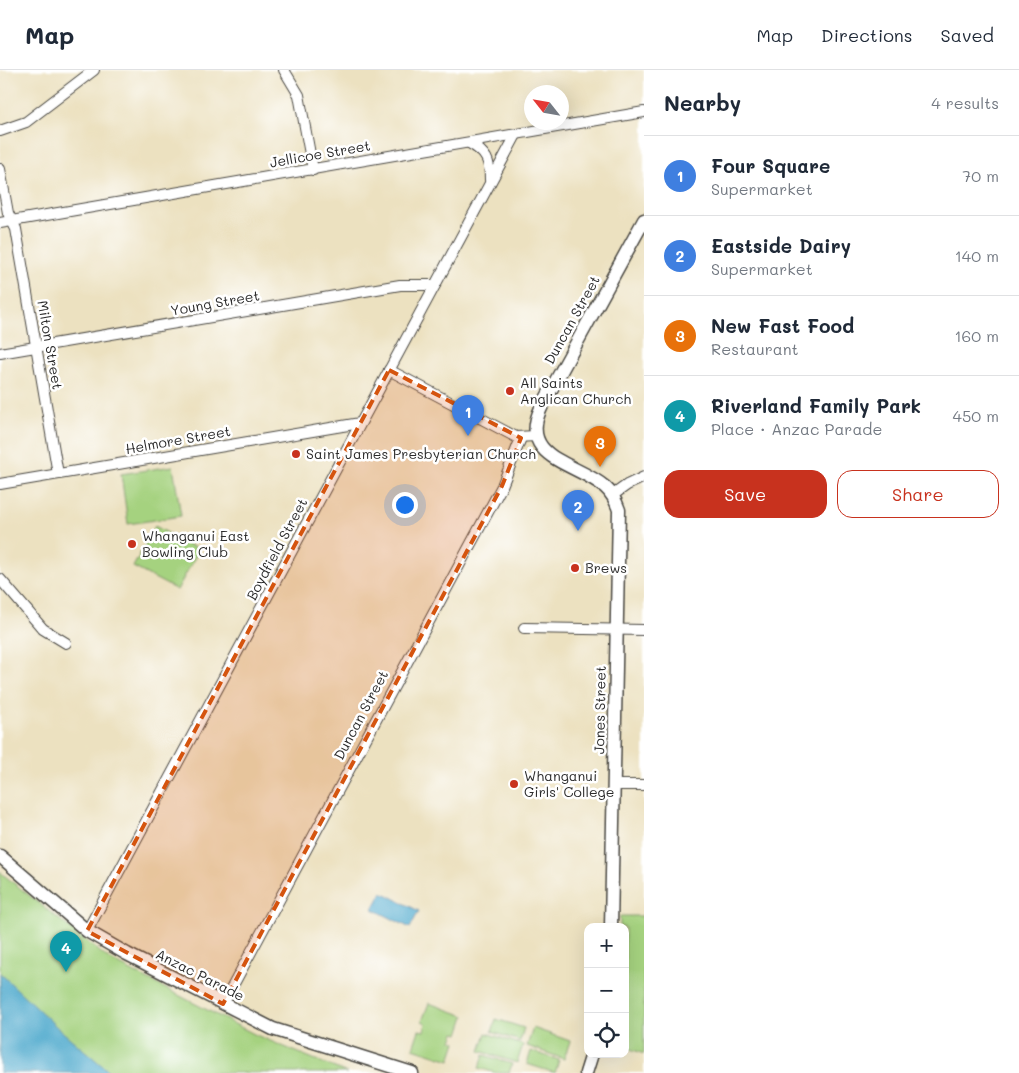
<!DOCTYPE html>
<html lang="en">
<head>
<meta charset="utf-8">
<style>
  body { margin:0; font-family:Mali,sans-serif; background:#f6f6f7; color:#1f2937 }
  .controls { position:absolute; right:15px; bottom:15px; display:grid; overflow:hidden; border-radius:10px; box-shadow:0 5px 20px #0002 }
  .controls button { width:45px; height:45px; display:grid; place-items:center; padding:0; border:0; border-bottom:1px solid #e0e1e3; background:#fff; color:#1f2937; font:25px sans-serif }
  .compass { position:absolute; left:524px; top:15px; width:45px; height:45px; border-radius:50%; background:#fff; box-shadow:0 5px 20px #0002; rotate:301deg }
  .you { position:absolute; left:404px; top:434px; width:18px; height:18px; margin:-12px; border:4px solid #fff; border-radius:50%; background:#1a73e8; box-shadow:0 0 0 8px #1a73e833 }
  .badge { display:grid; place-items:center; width:32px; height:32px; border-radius:50%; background:#c8321e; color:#fff; font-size:16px; font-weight:700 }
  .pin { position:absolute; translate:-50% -41px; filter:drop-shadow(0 1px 2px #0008) }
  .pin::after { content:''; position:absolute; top:26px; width:18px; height:15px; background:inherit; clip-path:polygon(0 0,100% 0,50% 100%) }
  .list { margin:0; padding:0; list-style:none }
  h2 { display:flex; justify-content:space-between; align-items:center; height:65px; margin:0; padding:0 20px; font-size:21px }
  h2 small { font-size:16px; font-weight:400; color:#747a83 }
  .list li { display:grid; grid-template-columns:32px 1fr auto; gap:15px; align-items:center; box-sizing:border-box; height:80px; padding:0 20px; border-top:1px solid #e0e1e3 }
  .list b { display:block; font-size:19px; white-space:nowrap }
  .list p { margin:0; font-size:16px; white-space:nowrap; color:#747a83 }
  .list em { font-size:16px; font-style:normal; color:#747a83 }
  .actions { display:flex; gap:10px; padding:15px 20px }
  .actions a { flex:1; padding:11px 0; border:1px solid #c8321e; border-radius:15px; text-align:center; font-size:18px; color:#c8321e }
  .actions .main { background:#c8321e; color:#fff }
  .icon { flex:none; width:28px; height:28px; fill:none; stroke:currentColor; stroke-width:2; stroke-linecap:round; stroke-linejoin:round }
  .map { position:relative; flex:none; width:644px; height:1003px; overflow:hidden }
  header { display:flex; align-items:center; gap:30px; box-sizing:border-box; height:70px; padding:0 25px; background:#fff; border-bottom:1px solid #e0e1e3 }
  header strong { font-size:24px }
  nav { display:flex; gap:28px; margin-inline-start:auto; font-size:18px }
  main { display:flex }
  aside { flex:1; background:#fff }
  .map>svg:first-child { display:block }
  .green { fill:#a5d27f; stroke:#687e55 }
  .water { fill:#4ea9cc; stroke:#3c6a7c }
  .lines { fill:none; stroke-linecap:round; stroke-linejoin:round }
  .minor-casing { stroke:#484641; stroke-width:12 }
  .major-casing { stroke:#484641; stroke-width:15 }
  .minor { stroke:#fff; stroke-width:10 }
  .major { stroke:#fff; stroke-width:12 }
  .marked { fill:#d5540f; fill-opacity:0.2; stroke:#d5540f; stroke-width:4; stroke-dasharray:10 6; stroke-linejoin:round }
  .poi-dot { fill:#c8321e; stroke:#fff; stroke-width:2 }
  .labels { text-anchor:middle; stroke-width:5; stroke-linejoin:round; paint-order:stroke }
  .street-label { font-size:14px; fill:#2b2b2b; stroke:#fff }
  .poi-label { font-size:14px; fill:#2b2b2b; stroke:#fff; text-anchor:start }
</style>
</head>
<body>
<header>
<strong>Map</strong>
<nav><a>Map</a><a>Directions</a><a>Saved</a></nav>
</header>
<main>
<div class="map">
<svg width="644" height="1003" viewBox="0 0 644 1003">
  <rect width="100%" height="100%" fill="#fff"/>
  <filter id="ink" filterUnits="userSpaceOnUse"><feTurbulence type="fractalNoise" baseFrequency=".02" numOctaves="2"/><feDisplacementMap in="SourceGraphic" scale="10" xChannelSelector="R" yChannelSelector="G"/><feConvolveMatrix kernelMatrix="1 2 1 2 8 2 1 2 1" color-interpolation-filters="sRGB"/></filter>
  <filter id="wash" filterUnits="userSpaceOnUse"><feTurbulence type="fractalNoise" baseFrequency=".0096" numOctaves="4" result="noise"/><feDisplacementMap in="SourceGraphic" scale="20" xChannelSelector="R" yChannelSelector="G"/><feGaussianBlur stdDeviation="1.12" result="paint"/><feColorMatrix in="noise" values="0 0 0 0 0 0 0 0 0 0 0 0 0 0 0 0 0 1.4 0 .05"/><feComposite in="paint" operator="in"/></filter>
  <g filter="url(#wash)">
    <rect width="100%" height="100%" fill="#ece1c0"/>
    <g class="green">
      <path d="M173 396 181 446 128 454 121 404Z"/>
      <path d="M155 456 199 480 177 520 133 497Z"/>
      <path d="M0 802 110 890 256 965 347 1003H101L0 914Z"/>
      <path d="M620 846H644V984L625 977V857H620Z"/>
      <path d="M429 933 465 946 459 964 455 963 452 971 456 972 450 990 413 978 419 960 424 961 426 953 422 951Z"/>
      <path d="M496 949 524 958 520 971 492 962Z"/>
      <path d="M533 958 570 971 564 989 527 976Z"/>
      <path d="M486 963 523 975 517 993 480 981Z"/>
      <path d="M531 981 559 990 555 1003 527 994Z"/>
      <path d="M484 985 512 994 509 1003H496L479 998Z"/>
    </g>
    <g class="water">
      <path d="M382 822 419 841 410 858 373 839Z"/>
      <path d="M0 903 58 958 111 1003H0Z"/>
    </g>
  </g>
  <g filter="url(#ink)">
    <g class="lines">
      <defs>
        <g id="minor">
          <path d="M284 0 299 25 313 100"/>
          <path d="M0 61 26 52 94 0"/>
          <path d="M469 73C487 83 490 91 490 110"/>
          <path d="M0 99 8 143 16 159 58 404"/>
          <path d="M0 153 644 42"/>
          <path d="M0 283 400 215H435"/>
          <path d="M389 300 516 367 536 366"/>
          <path d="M0 414 360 353"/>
          <path d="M613 425 627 415 644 407"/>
          <path d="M0 509 43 559 66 573"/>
          <path d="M524 558 644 560"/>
          <path d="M614 715H644"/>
          <path d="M87 861 516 65"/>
          <path d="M223 934 502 416 521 368"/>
        </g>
        <g id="major">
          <path d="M0 786 87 861 127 884 273 959 412 1003"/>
          <path d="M611 857 619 440C616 431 612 423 605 417 578 393 517 389 541 338L644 150"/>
          <path d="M586 1003 592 984"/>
        </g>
      </defs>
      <use href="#minor" class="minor-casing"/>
      <use href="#major" class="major-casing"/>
      <use href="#minor" class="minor"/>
      <use href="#major" class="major"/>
    </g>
  </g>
  <path class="marked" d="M389 300 521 368 502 416 223 934 87 861Z"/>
  <g class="poi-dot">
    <circle cx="510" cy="321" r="5"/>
    <circle cx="296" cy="384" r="5"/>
    <circle cx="132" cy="474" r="5"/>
    <circle cx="575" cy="498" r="5"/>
    <circle cx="514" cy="714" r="5"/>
  </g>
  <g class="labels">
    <g class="street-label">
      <text transform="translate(320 84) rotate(-10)" y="5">Jellicoe Street</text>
      <text transform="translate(215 233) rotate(-10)" y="5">Young Street</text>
      <text transform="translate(572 250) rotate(-61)" y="5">Duncan Street</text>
      <text transform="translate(50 275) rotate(80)" y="5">Milton Street</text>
      <text transform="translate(178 370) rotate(-10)" y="5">Helmore Street</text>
      <text transform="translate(277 479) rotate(-62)" y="5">Boydfield Street</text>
      <text transform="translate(600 640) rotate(-89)" y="5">Jones Street</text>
      <text transform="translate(361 645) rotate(-62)" y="5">Duncan Street</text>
      <text transform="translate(200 905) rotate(27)" y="5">Anzac Parade</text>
    </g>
    <g class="poi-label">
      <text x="520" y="318">All Saints<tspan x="520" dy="16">Anglican Church</tspan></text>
      <text x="306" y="389">Saint James Presbyterian Church</text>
      <text x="142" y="471">Whanganui East<tspan x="142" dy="16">Bowling Club</tspan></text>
      <text x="585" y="503">Brews</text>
      <text x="524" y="711">Whanganui<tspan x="524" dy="16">Girls' College</tspan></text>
    </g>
  </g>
</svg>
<div class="controls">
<button>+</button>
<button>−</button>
<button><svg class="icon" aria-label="locate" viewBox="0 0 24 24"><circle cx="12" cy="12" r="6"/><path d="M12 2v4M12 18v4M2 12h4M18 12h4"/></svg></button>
</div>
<svg class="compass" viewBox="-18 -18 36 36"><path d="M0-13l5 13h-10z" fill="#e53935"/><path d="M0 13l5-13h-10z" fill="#747a83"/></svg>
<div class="you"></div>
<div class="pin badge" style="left:468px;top:366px;background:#3f7fe0">1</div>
<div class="pin badge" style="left:578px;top:461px;background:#3f7fe0">2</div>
<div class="pin badge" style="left:600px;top:397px;background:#e8710a">3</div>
<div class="pin badge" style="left:66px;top:902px;background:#0f9aa8">4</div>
</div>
<aside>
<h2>Nearby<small>4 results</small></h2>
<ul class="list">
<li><span class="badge" style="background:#3f7fe0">1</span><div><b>Four Square</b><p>Supermarket</p></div><em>70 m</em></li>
<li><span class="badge" style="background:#3f7fe0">2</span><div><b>Eastside Dairy</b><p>Supermarket</p></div><em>140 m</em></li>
<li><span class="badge" style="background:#e8710a">3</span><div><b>New Fast Food</b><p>Restaurant</p></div><em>160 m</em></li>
<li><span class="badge" style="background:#0f9aa8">4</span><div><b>Riverland Family Park</b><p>Place · Anzac Parade</p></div><em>450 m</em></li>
</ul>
<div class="actions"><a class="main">Save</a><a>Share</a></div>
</aside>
</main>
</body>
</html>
